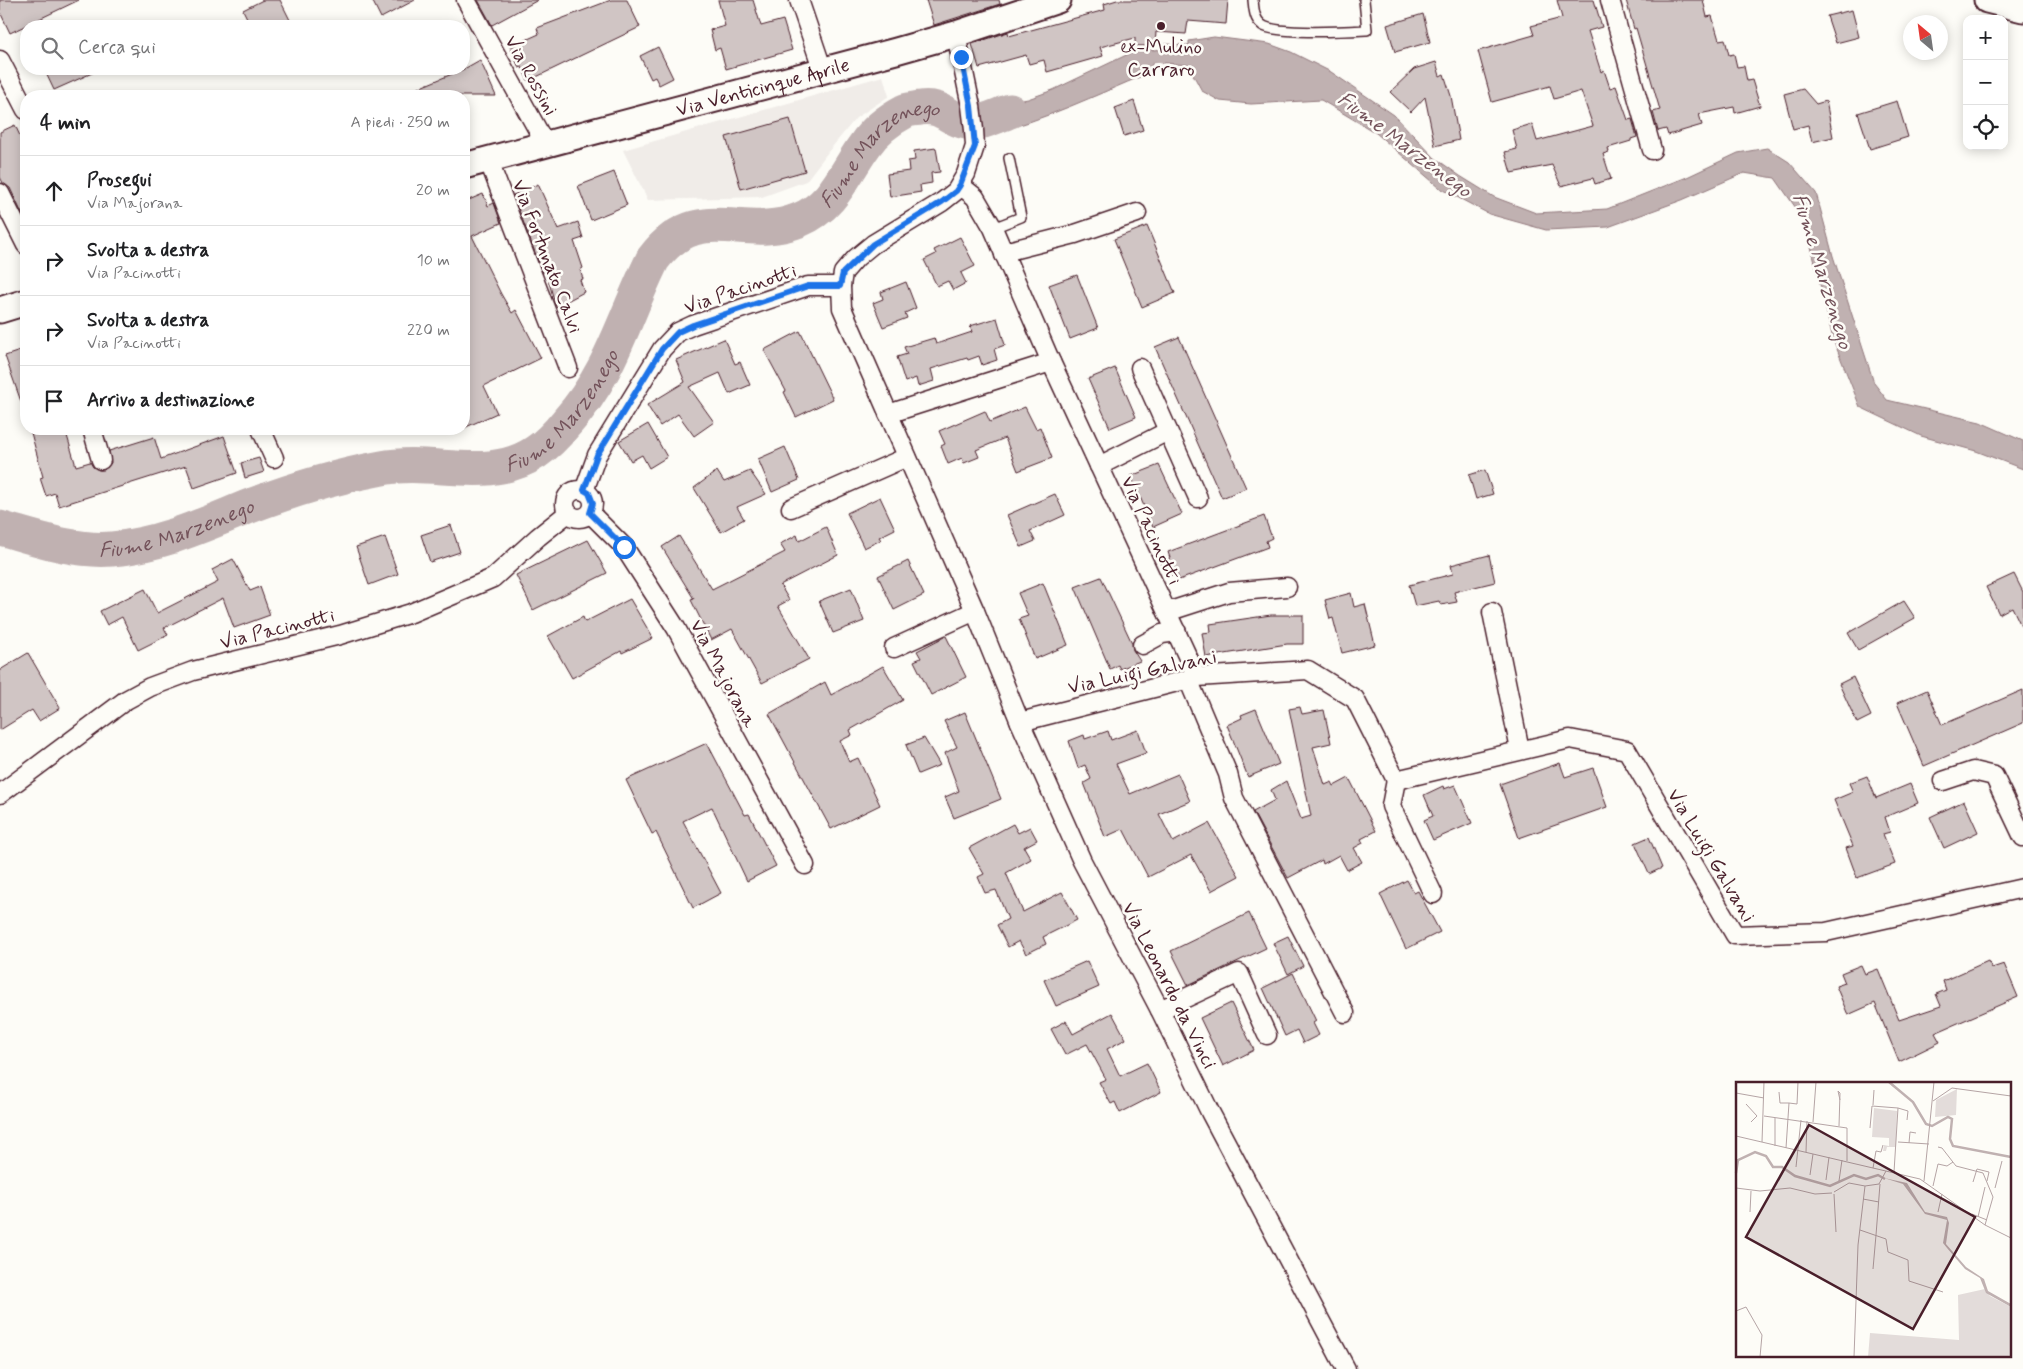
<!DOCTYPE html>
<html lang="it">
<head>
<meta charset="utf-8">
<style>
  body { margin:0; font-family:Mynerve,sans-serif; background:#f2f2f2; color:#202124 }
  .controls { position:absolute; right:15px; top:15px; display:grid; overflow:hidden; border-radius:10px; box-shadow:0 2px 12px #0003 }
  .controls button { width:45px; height:45px; display:grid; place-items:center; padding:0; border:0; border-bottom:1px solid #e0e0e0; background:#fff; color:#202124; font:25px sans-serif }
  .compass { position:absolute; left:1903px; top:15px; width:45px; height:45px; border-radius:50%; background:#fff; box-shadow:0 2px 12px #0003; rotate:331deg }
  .stop { position:absolute; width:15px; height:15px; margin:-11px; border:4px solid #1a73e8; border-radius:50%; background:#fff }
  .stop.end { background:#1a73e8; border-color:#fff; box-shadow:0 1px 5px #0008 }
  .list { margin:0; padding:0; list-style:none }
  h2 { display:flex; justify-content:space-between; align-items:center; height:65px; margin:0; padding:0 20px; font-size:21px }
  h2 small { font-size:16px; font-weight:400; color:#757577 }
  .list li { display:grid; grid-template-columns:32px 1fr auto; gap:15px; align-items:center; box-sizing:border-box; height:70px; padding:0 20px; border-top:1px solid #e0e0e0 }
  .list b { display:block; font-size:19px; white-space:nowrap }
  .list p { margin:0; font-size:16px; white-space:nowrap; color:#757577 }
  .list em { font-size:16px; font-style:normal; color:#757577 }
  .icon { flex:none; width:28px; height:28px; fill:none; stroke:currentColor; stroke-width:2; stroke-linecap:round; stroke-linejoin:round }
  .map { position:relative; flex:none; width:2023px; height:1369px; overflow:hidden }
  .search { position:absolute; background:#fff; box-shadow:0 2px 12px #0003; left:20px; top:20px; width:450px; height:55px; display:flex; align-items:center; gap:12px; box-sizing:border-box; padding:0 18px; border-radius:20px; color:#757577; font-size:19px }
  .panel { position:absolute; background:#fff; box-shadow:0 2px 12px #0003; left:20px; top:90px; width:450px; height:345px; border-radius:20px }
  .map>svg:first-child { display:block }
  .built { fill:#f0ece8 }
  .water { fill:#c0b1b1; stroke:#91777b }
  .lines { fill:none; stroke-linecap:round; stroke-linejoin:round }
  .river { stroke:#c0b1b1; stroke-width:35 }
  .building { fill:#d0c5c4; stroke:#4a1f2b }
  .lane-casing { stroke:#4a1f2b; stroke-width:12 }
  .street-casing { stroke:#4a1f2b; stroke-width:21 }
  .secondary-casing { stroke:#4a1f2b; stroke-width:29 }
  .lane { stroke:#fdfcf7; stroke-width:9 }
  .street { stroke:#fdfcf7; stroke-width:18 }
  .secondary { stroke:#fdfcf7; stroke-width:25 }
  .route { stroke:#1a73e8; stroke-width:6 }
  .poi-dot { fill:#4a1f2b; stroke:#fdfcf7; stroke-width:2 }
  .labels { text-anchor:middle; stroke-width:5; stroke-linejoin:round; paint-order:stroke }
  .poi-label { font-size:20px; fill:#4a1f2b; stroke:#fdfcf7 }
  .street-label { font-size:20px; fill:#4a1f2b; stroke:#fdfcf7 }
  .water-label { font-size:21px; font-style:italic; fill:#73525a; stroke:#fdfcf7 }
  .inset-river { fill:none; stroke:#c0b1b1; stroke-width:2.5 }
  .inset-road { fill:none; stroke:#b5a4a5; stroke-width:1 }
  .view { fill:#4a1f2b; fill-opacity:0.15; stroke:#4a1f2b; stroke-width:2.5 }
  .inset-edge { fill:none; stroke:#4a1f2b; stroke-width:2.5 }
</style>
</head>
<body>
<div class="map">
<svg width="2023" height="1369" viewBox="0 0 2023 1369">
  <rect width="100%" height="100%" fill="#fdfcf7"/>
  <filter id="ink" filterUnits="userSpaceOnUse"><feTurbulence type="fractalNoise" baseFrequency=".02" numOctaves="2"/><feDisplacementMap in="SourceGraphic" scale="10" xChannelSelector="R" yChannelSelector="G"/><feConvolveMatrix kernelMatrix="1 2 1 2 8 2 1 2 1" color-interpolation-filters="sRGB"/></filter>
  <g filter="url(#ink)">
    <path class="built" d="M883 76 889 96 856 118 828 152 806 181 762 197 648 200 623 150Z"/>
    <path class="water" d="M1214 37 1269 44 1291 52 1331 72 1394 115 1435 158 1460 176 1494 197 1536 213 1607 209 1687 177 1738 153 1767 148 1789 162 1816 193 1833 256 1874 383 1887 400 1980 422 2023 441V469L1976 451 1921 436 1860 407 1833 339 1805 221 1775 178 1744 173 1682 200 1608 227 1546 230 1489 214 1440 188 1376 133 1321 100 1251 104 1220 101 1202 91 1188 65 1153 62 1147 74C1095 95 1043 121 988 134L981 122 980 108 1028 99 1053 90 1139 49 1154 50 1164 49 1165 44 1189 45V41Z"/>
    <g class="lines">
      <path class="river" id="s1" d="M0 528C36 538 74 552 112 549 161 545 205 524 250 506 292 490 338 476 382 468 434 458 489 484 536 452 548 444 558 433 567 422 612 372 624 317 653 259 699 198 743 243 799 220 834 206 845 172 865 145 875 130 890 119 905 111 910 109 915 109 920 108 944 105 948 119 966 122 981 125 996 116 1010 111"/>
    </g>
    <g class="building">
      <path d="M0 0H79L10 33 0 12Z"/>
      <path d="M263 0H280L293 26H251L243 10Z"/>
      <path d="M372 0H415L381 18Z"/>
      <path d="M478 0H538L492 25Z"/>
      <path d="M611 0H627L640 27 528 81 522 67 519 68 510 47 539 34 537 28Z"/>
      <path d="M718 0H753L761 26 783 20 792 50 726 69 720 48 715 50 710 30 725 26Z"/>
      <path d="M926 0H999L1000 4 934 25Z"/>
      <path d="M1117 0H1228L1226 24 1188 21 1186 34 1156 32 1155 46H1135V38L1100 47 1103 56 1047 72 1044 60 1029 64 1026 55 979 68 972 44 1008 32 1009 36 1105 10 1104 4Z"/>
      <path d="M1557 0H1594L1602 27 1588 31 1601 72 1604 70 1610 88 1616 86 1628 120 1632 119 1637 137 1631 139V141L1608 148 1609 152 1603 154 1611 179 1595 184 1593 178 1561 186 1552 165 1511 173 1505 152 1517 149 1512 130 1532 124 1537 141 1593 126 1581 91 1554 99 1550 86 1492 102 1478 51 1534 35 1531 26 1562 18Z"/>
      <path d="M1626 0H1703L1707 17 1712 16 1719 40 1725 39 1729 55 1734 54 1737 67 1744 66 1747 81 1752 80 1760 106 1735 113 1734 107 1699 114 1702 125 1668 135 1666 129 1658 131 1653 112 1660 110 1636 28 1634 29Z"/>
      <path d="M1852 10 1859 37 1836 43 1827 16Z"/>
      <path d="M1423 14 1430 42 1395 52 1387 25Z"/>
      <path d="M658 47 673 78 659 85 655 77 651 79 640 56Z"/>
      <path d="M480 60 496 96H399L464 69Z"/>
      <path d="M1436 62 1440 76 1444 74 1451 96 1459 140 1435 146 1425 97 1411 112 1390 92 1414 69Z"/>
      <path d="M44 69H101L54 90Z"/>
      <path d="M1803 89 1816 104 1826 101 1833 137 1812 142 1808 125 1793 129 1784 94Z"/>
      <path d="M1134 101 1143 130 1124 136 1115 108Z"/>
      <path d="M1897 101 1908 137 1870 149 1858 113Z"/>
      <path d="M790 119 805 171 741 189 726 137Z"/>
      <path d="M15 125 26 149V222L10 188 3 183 0 177V132Z"/>
      <path d="M936 148 940 172 931 173 932 183 920 185 921 192 890 197 887 174 909 171 908 161 915 160 914 151Z"/>
      <path d="M614 172 627 205 591 220 578 186Z"/>
      <path d="M538 184 558 229 578 222 583 238 574 241 583 268 580 270 583 279 580 280 584 292 556 307 546 272 543 273 513 195Z"/>
      <path d="M483 194 488 206 494 203 501 223 472 236 501 294 512 313 516 310 541 358 484 386 497 413 464 428V202Z"/>
      <path d="M1147 226 1175 293 1142 307 1114 239Z"/>
      <path d="M960 237 975 266 961 273 966 283 953 290 948 281 937 286 924 260 936 254 934 250Z"/>
      <path d="M1077 275 1098 328 1070 339 1049 285Z"/>
      <path d="M906 282 916 308 905 313 907 318 883 327 873 303 883 299 881 292Z"/>
      <path d="M997 318 1005 345 994 349 997 360 982 365 979 356 968 360 967 358 931 369 934 381 918 386 916 378 905 382 897 357 907 354 904 347 934 338 936 344 972 332 970 326Z"/>
      <path d="M800 331 833 399 796 417 784 392 786 391 764 350Z"/>
      <path d="M1179 337 1246 488 1222 498 1155 347Z"/>
      <path d="M724 339 735 364 740 362 750 385 729 394 720 373 689 387 714 422 694 436 678 414 660 426 647 405 685 382 676 360Z"/>
      <path d="M26 349V409L24 410 5 356Z"/>
      <path d="M1115 368 1136 417 1110 428 1088 379Z"/>
      <path d="M1025 407 1036 429 1040 427 1052 458 1018 471 1005 438 976 450 979 457 964 463 962 458 948 464 941 446 945 444 939 431 985 411 990 422Z"/>
      <path d="M648 424 667 457 649 468 642 455 631 461 619 441Z"/>
      <path d="M30 429H65L76 466 90 462 93 467 99 470H104L111 463 109 451 154 437 161 459 224 436 237 473 194 488 186 466 59 506 55 493 46 496 40 478 43 477Z"/>
      <path d="M785 447 799 480 772 492 758 459Z"/>
      <path d="M259 458 264 472 245 478 241 463Z"/>
      <path d="M1159 465 1182 514 1153 527 1131 476Z"/>
      <path d="M1485 470 1493 494 1476 499 1469 475Z"/>
      <path d="M717 471 724 482 750 471 766 494 737 507 744 519 721 532 694 488Z"/>
      <path d="M1055 494 1065 515 1030 531 1035 541 1021 547 1007 515Z"/>
      <path d="M880 497 895 529 879 537 881 540 864 548 847 513Z"/>
      <path d="M1264 516 1272 538 1266 541 1268 547 1179 580 1177 574 1167 576 1161 562 1170 558 1168 552Z"/>
      <path d="M451 525 460 552 430 562 421 535Z"/>
      <path d="M826 527 838 555 780 585 789 600 778 606 809 659 762 683 732 629 711 640 691 600 694 599 662 547 679 536 712 589 785 552 780 544 797 535 799 541Z"/>
      <path d="M385 537 398 574 369 585 356 547Z"/>
      <path d="M588 540 607 573 533 610 516 575Z"/>
      <path d="M1489 555 1495 582 1454 592 1457 602 1441 605 1439 601 1415 606 1409 585 1453 574 1451 565Z"/>
      <path d="M233 559 250 591 260 587 270 615 234 628 223 598 164 628 168 635 138 650 122 617 107 625 100 611 145 589 157 613 218 582 212 570Z"/>
      <path d="M908 561 924 595 894 610 878 576Z"/>
      <path d="M2014 574 2023 592V630L2012 607 1999 614 1986 587Z"/>
      <path d="M1101 577 1132 643 1133 650 1140 661 1120 669 1118 665 1110 669 1075 587Z"/>
      <path d="M1043 583 1068 645 1035 659 1019 619 1028 616 1018 593Z"/>
      <path d="M851 588 864 621 833 633 819 601Z"/>
      <path d="M1351 593 1354 607 1365 604 1375 645 1342 653 1333 618 1330 619 1325 600Z"/>
      <path d="M630 599 653 638 622 653 621 651 572 678 548 636 583 617 585 622Z"/>
      <path d="M1904 601 1915 618 1858 650 1848 633Z"/>
      <path d="M1271 615H1303V644H1287L1206 657 1202 633 1211 632 1210 624Z"/>
      <path d="M946 636 966 677 931 695 914 661 921 658 917 651Z"/>
      <path d="M28 653 60 708 39 721 32 710 0 730V670Z"/>
      <path d="M883 666 903 700 850 730 852 735 840 741 849 762 858 758 880 805 831 829 769 714 825 682 831 695Z"/>
      <path d="M1853 677 1871 716 1857 723 1839 684Z"/>
      <path d="M1927 690 1942 725 2023 690V723L1924 766 1897 703Z"/>
      <path d="M1300 707 1302 714 1324 710 1331 743 1313 747 1325 785 1332 782 1334 786 1349 778 1376 831 1361 839 1363 843 1354 848 1362 862 1347 870 1339 855 1323 864 1322 860 1288 878 1253 812 1275 800 1271 790 1286 781 1301 819 1311 816 1289 709Z"/>
      <path d="M1256 709 1279 764 1248 777 1227 725 1242 718 1241 715Z"/>
      <path d="M965 712 1001 799 954 818 945 797 959 791 945 753 957 747 944 721Z"/>
      <path d="M1138 730 1146 753 1116 764 1130 794 1178 774 1190 801 1159 814 1173 842 1209 823 1239 876 1211 891 1191 855 1148 877 1123 829 1105 837 1084 783 1091 779 1085 765 1078 768 1069 741 1084 735 1085 739 1108 731 1111 740Z"/>
      <path d="M924 738 940 765 918 774 906 745Z"/>
      <path d="M707 743 745 815 749 814 776 866 747 881 712 807 683 821 721 893 693 908 656 832 652 834 626 780Z"/>
      <path d="M1560 763 1565 777 1593 768 1607 807 1519 838 1500 784Z"/>
      <path d="M1867 776 1876 798 1910 784 1918 803 1885 817 1890 832 1883 834 1895 864 1857 878 1846 848 1853 846 1834 800 1853 792 1849 783Z"/>
      <path d="M1455 785 1472 823 1433 840 1424 820 1433 816 1424 795 1443 786 1444 789Z"/>
      <path d="M1964 801 1978 832 1944 848 1930 817Z"/>
      <path d="M1013 824 1018 833 1030 827 1037 840 1024 847 1031 859 1006 873 1023 912 1062 892 1077 920 1043 937 1046 944 1026 954 1019 941 1008 947 997 925 1008 919 996 890 985 893 978 877 984 874 969 848Z"/>
      <path d="M1649 837 1662 868 1649 874 1635 843Z"/>
      <path d="M1407 880 1414 893 1418 891 1440 932 1406 949 1380 894Z"/>
      <path d="M1249 913 1266 948 1188 985 1171 951Z"/>
      <path d="M1288 936 1303 966 1288 974 1273 943Z"/>
      <path d="M1087 961 1099 987 1056 1006 1044 980Z"/>
      <path d="M1988 961 1992 968 2004 964 2018 997 1935 1033 1940 1042 1899 1062 1875 1003 1848 1015 1836 986 1845 983 1841 973 1861 965 1865 974 1878 969 1899 1020 1941 1006 1936 994 1946 990 1943 981Z"/>
      <path d="M1293 973 1316 1021 1313 1023 1319 1035 1303 1043 1297 1030 1285 1036 1263 988Z"/>
      <path d="M1231 1003 1254 1050 1223 1066 1200 1018Z"/>
      <path d="M1112 1013 1126 1039 1107 1049 1120 1076 1147 1063 1161 1092 1120 1113 1115 1102 1111 1104 1099 1082 1106 1079 1087 1044 1065 1055 1051 1029 1066 1021 1073 1034Z"/>
    </g>
    <g class="lines">
      <defs>
        <g id="lane">
          <path d="M1253 0C1254 9 1254 19 1262 25 1276 35 1348 31 1367 30L1364 0"/>
          <path d="M993 228 1021 217 1009 158"/>
        </g>
        <g id="street">
          <path d="M466 0 546 145"/>
          <path d="M799 0 823 71"/>
          <path d="M1610 0 1652 150"/>
          <path d="M956 34 971 106 974 130 975 146 966 174 956 191 942 202 873 244 856 258 843 273 841 286 842 308 975 611 1020 722 1082 861 1160 1010 1210 1112 1346 1369"/>
          <path d="M0 60 26 110"/>
          <path d="M488 159 568 368"/>
          <path d="M960 185 975 197 993 228 1051 362 1197 677"/>
          <path d="M0 193 26 245"/>
          <path d="M1004 255 1012 250 1075 234 1137 213"/>
          <path d="M1140 368 1198 498"/>
          <path d="M888 414 1051 362"/>
          <path d="M92 429 101 460"/>
          <path d="M261 429 274 458"/>
          <path d="M1099 466 1168 431"/>
          <circle cx="579" cy="504" r="14"/>
          <path d="M584 491 597 455 662 349 678 332 693 325 808 286H841"/>
          <path d="M791 508 907 457"/>
          <path d="M590 513 624 547 676 628 805 865"/>
          <path d="M1167 612 1229 592 1287 587"/>
          <path d="M1492 612 1520 750"/>
          <path d="M1142 645 1162 634 1177 632"/>
          <path d="M894 648 975 611"/>
          <path d="M1188 679 1228 774 1234 798 1345 1013"/>
          <path d="M1020 722 1197 677 1308 670 1355 699 1396 780 1570 739 1627 750 1735 935 1826 932 2023 888"/>
          <path d="M1396 780 1391 806 1433 894"/>
          <path d="M1943 781 1973 771 1994 776 2023 837"/>
          <path d="M0 794 126 700 150 687 193 671 340 635 411 613 493 578 538 537 568 513"/>
          <path d="M1160 1010 1239 973 1267 1035"/>
        </g>
        <g id="secondary">
          <path d="M1987 0 2023 9"/>
          <path id="s2" d="M464 166 896 51 956 34 1058 0"/>
          <path d="M0 310 26 302"/>
        </g>
      </defs>
      <use href="#lane" class="lane-casing"/>
      <use href="#street" class="street-casing"/>
      <use href="#secondary" class="secondary-casing"/>
      <use href="#lane" class="lane"/>
      <use href="#street" class="street"/>
      <use href="#secondary" class="secondary"/>
    </g>
  </g>
  <g class="lines" filter="url(#ink)">
    <path class="route" d="M624 547 590 513 593 503 589 493 584 490 597 455 662 349 678 332 693 325 808 286H840L843 273 873 244 942 202 956 191 960 185 975 146 971 106 961 57"/>
  </g>
  <circle class="poi-dot" cx="1161" cy="26" r="5"/>
  <g class="labels">
    <g class="poi-label">
      <text x="1161" y="53">ex-Mulino<tspan x="1161" dy="23">Carraro</tspan></text>
    </g>
    <g class="street-label">
      <text transform="translate(532 75) rotate(61)" y="7">Via Rossini</text>
      <text dy="7" stroke="none"><textPath href="#s2" startOffset="309">Via Venticinque Aprile</textPath></text>
      <text transform="translate(548 256) rotate(69)" y="7">Via Fortunato Calvi</text>
      <text transform="translate(740 288) rotate(-19)" y="7">Via Pacinotti</text>
      <text transform="translate(1152 530) rotate(65)" y="7">Via Pacinotti</text>
      <text transform="translate(277 628) rotate(-14)" y="7">Via Pacinotti</text>
      <text transform="translate(1142 671) rotate(-12)" y="7">Via Luigi Galvani</text>
      <text transform="translate(724 673) rotate(62)" y="7">Via Majorana</text>
      <text transform="translate(1712 855) rotate(59)" y="7">Via Luigi Galvani</text>
      <text transform="translate(1170 985) rotate(63)" y="7">Via Leonardo da Vinci</text>
    </g>
    <g class="water-label">
      <text transform="translate(1405 144) rotate(37)" y="7">Fiume Marzenego</text>
      <text dy="7" stroke="none"><textPath href="#s1" startOffset="1051">Fiume Marzenego</textPath></text>
      <text transform="translate(1823 271) rotate(73)" y="7">Fiume Marzenego</text>
      <text dy="7" stroke="none"><textPath href="#s1" startOffset="602">Fiume Marzenego</textPath></text>
      <text dy="7" stroke="none"><textPath href="#s1" startOffset="182">Fiume Marzenego</textPath></text>
    </g>
  </g>
  <g transform="translate(1736 1082)">
    <rect width="275" height="275" fill="#fdfcf7"/>
    <path d="M221 7 220 33 199 35 200 18ZM138 26 161 29 160 65H151L150 69H147L148 63 153 64V56L136 55ZM249 207 254 214 275 225V275H132L134 251 223 258 222 213Z" fill="#e3dcda"/>
    <path d="M148 96 171 101 189 130 211 135 213 141 210 162 230 185 248 197 252 209 275 222V225L250 211 244 196 229 187 211 166 207 161 211 138 189 132 167 102Z" fill="#c0b1b1"/>
    <path class="inset-river" d="M153 0 177 20 190 42 196 44 212 35 216 37 214 57 217 64 275 75M0 91 2 78 19 70 30 74 37 85H46L59 94 94 104 118 93 130 97 142 93 149 97"/>
    <path class="inset-road" d="M43 10 44 21H53M0 11 28 16M197 19 216 6 275 14M10 22 21 34 15 40M137 23 138 8M162 26 172 29 171 38M28 34 111 46V79M39 36V64M77 40 80 0M103 44 104 11 102 9 104 18M134 46 136 24 162 26 158 90M0 54 184 97 249 143 275 156M26 60 28 0M162 60 193 62M173 61 174 50 180 51M202 65 206 66 220 84 247 91 257 115 249 143M50 66 53 21 61 22 62 0M70 70 71 39M60 85 65 38M137 86 140 69 145 70 147 63M74 93 77 72M90 98 93 75M103 99 106 78M188 99 198 0M237 100 241 87 253 90 251 99M197 104 202 82 211 84 217 80M0 106 24 109 54 106 79 112 96 111M259 106 266 79M98 110 113 101 129 104 143 102 150 89M98 112 100 150M127 117 143 120M14 130 15 109M202 130 206 112M236 132 251 138M242 135 249 105M124 148 150 157 152 170 172 178 173 199 207 210M140 153 144 102M137 187 140 153M0 229 10 225 26 253 24 275M118 275 122 163 129 104"/>
    <path class="view" d="M73 43 239 135 177 247 10 155Z"/>
    <rect width="275" height="275" class="inset-edge"/>
  </g>
</svg>
<div class="controls">
<button>+</button>
<button>−</button>
<button><svg class="icon" aria-label="locate" viewBox="0 0 24 24"><circle cx="12" cy="12" r="6"/><path d="M12 2v4M12 18v4M2 12h4M18 12h4"/></svg></button>
</div>
<svg class="compass" viewBox="-18 -18 36 36"><path d="M0-13l5 13h-10z" fill="#e53935"/><path d="M0 13l5-13h-10z" fill="#757577"/></svg>
<div class="stop" style="left:624px;top:547px"></div>
<div class="stop end" style="left:961px;top:57px"></div>
<div class="search"><svg class="icon" aria-label="search" viewBox="0 0 24 24"><circle cx="10" cy="10" r="6"/><path d="M15 15l6 6"/></svg>Cerca qui</div>
<section class="panel">
<h2>4 min<small>A piedi · 250 m</small></h2>
<ul class="list">
<li><svg class="icon" aria-label="ahead" viewBox="0 0 24 24"><path d="M12 20V5M6 11l6-6 6 6"/></svg><div><b>Prosegui</b><p>Via Majorana</p></div><em>20 m</em></li>
<li><svg class="icon" aria-label="right" viewBox="0 0 24 24"><path d="M7 20v-9h11M14 6l5 5-5 5"/></svg><div><b>Svolta a destra</b><p>Via Pacinotti</p></div><em>10 m</em></li>
<li><svg class="icon" aria-label="right" viewBox="0 0 24 24"><path d="M7 20v-9h11M14 6l5 5-5 5"/></svg><div><b>Svolta a destra</b><p>Via Pacinotti</p></div><em>220 m</em></li>
<li><svg class="icon" aria-label="arrive" viewBox="0 0 24 24"><path d="M6 21V4h12l-3 4 3 4H6"/></svg><div><b>Arrivo a destinazione</b></div></li>
</ul>
</section>
</div>
</body>
</html>
